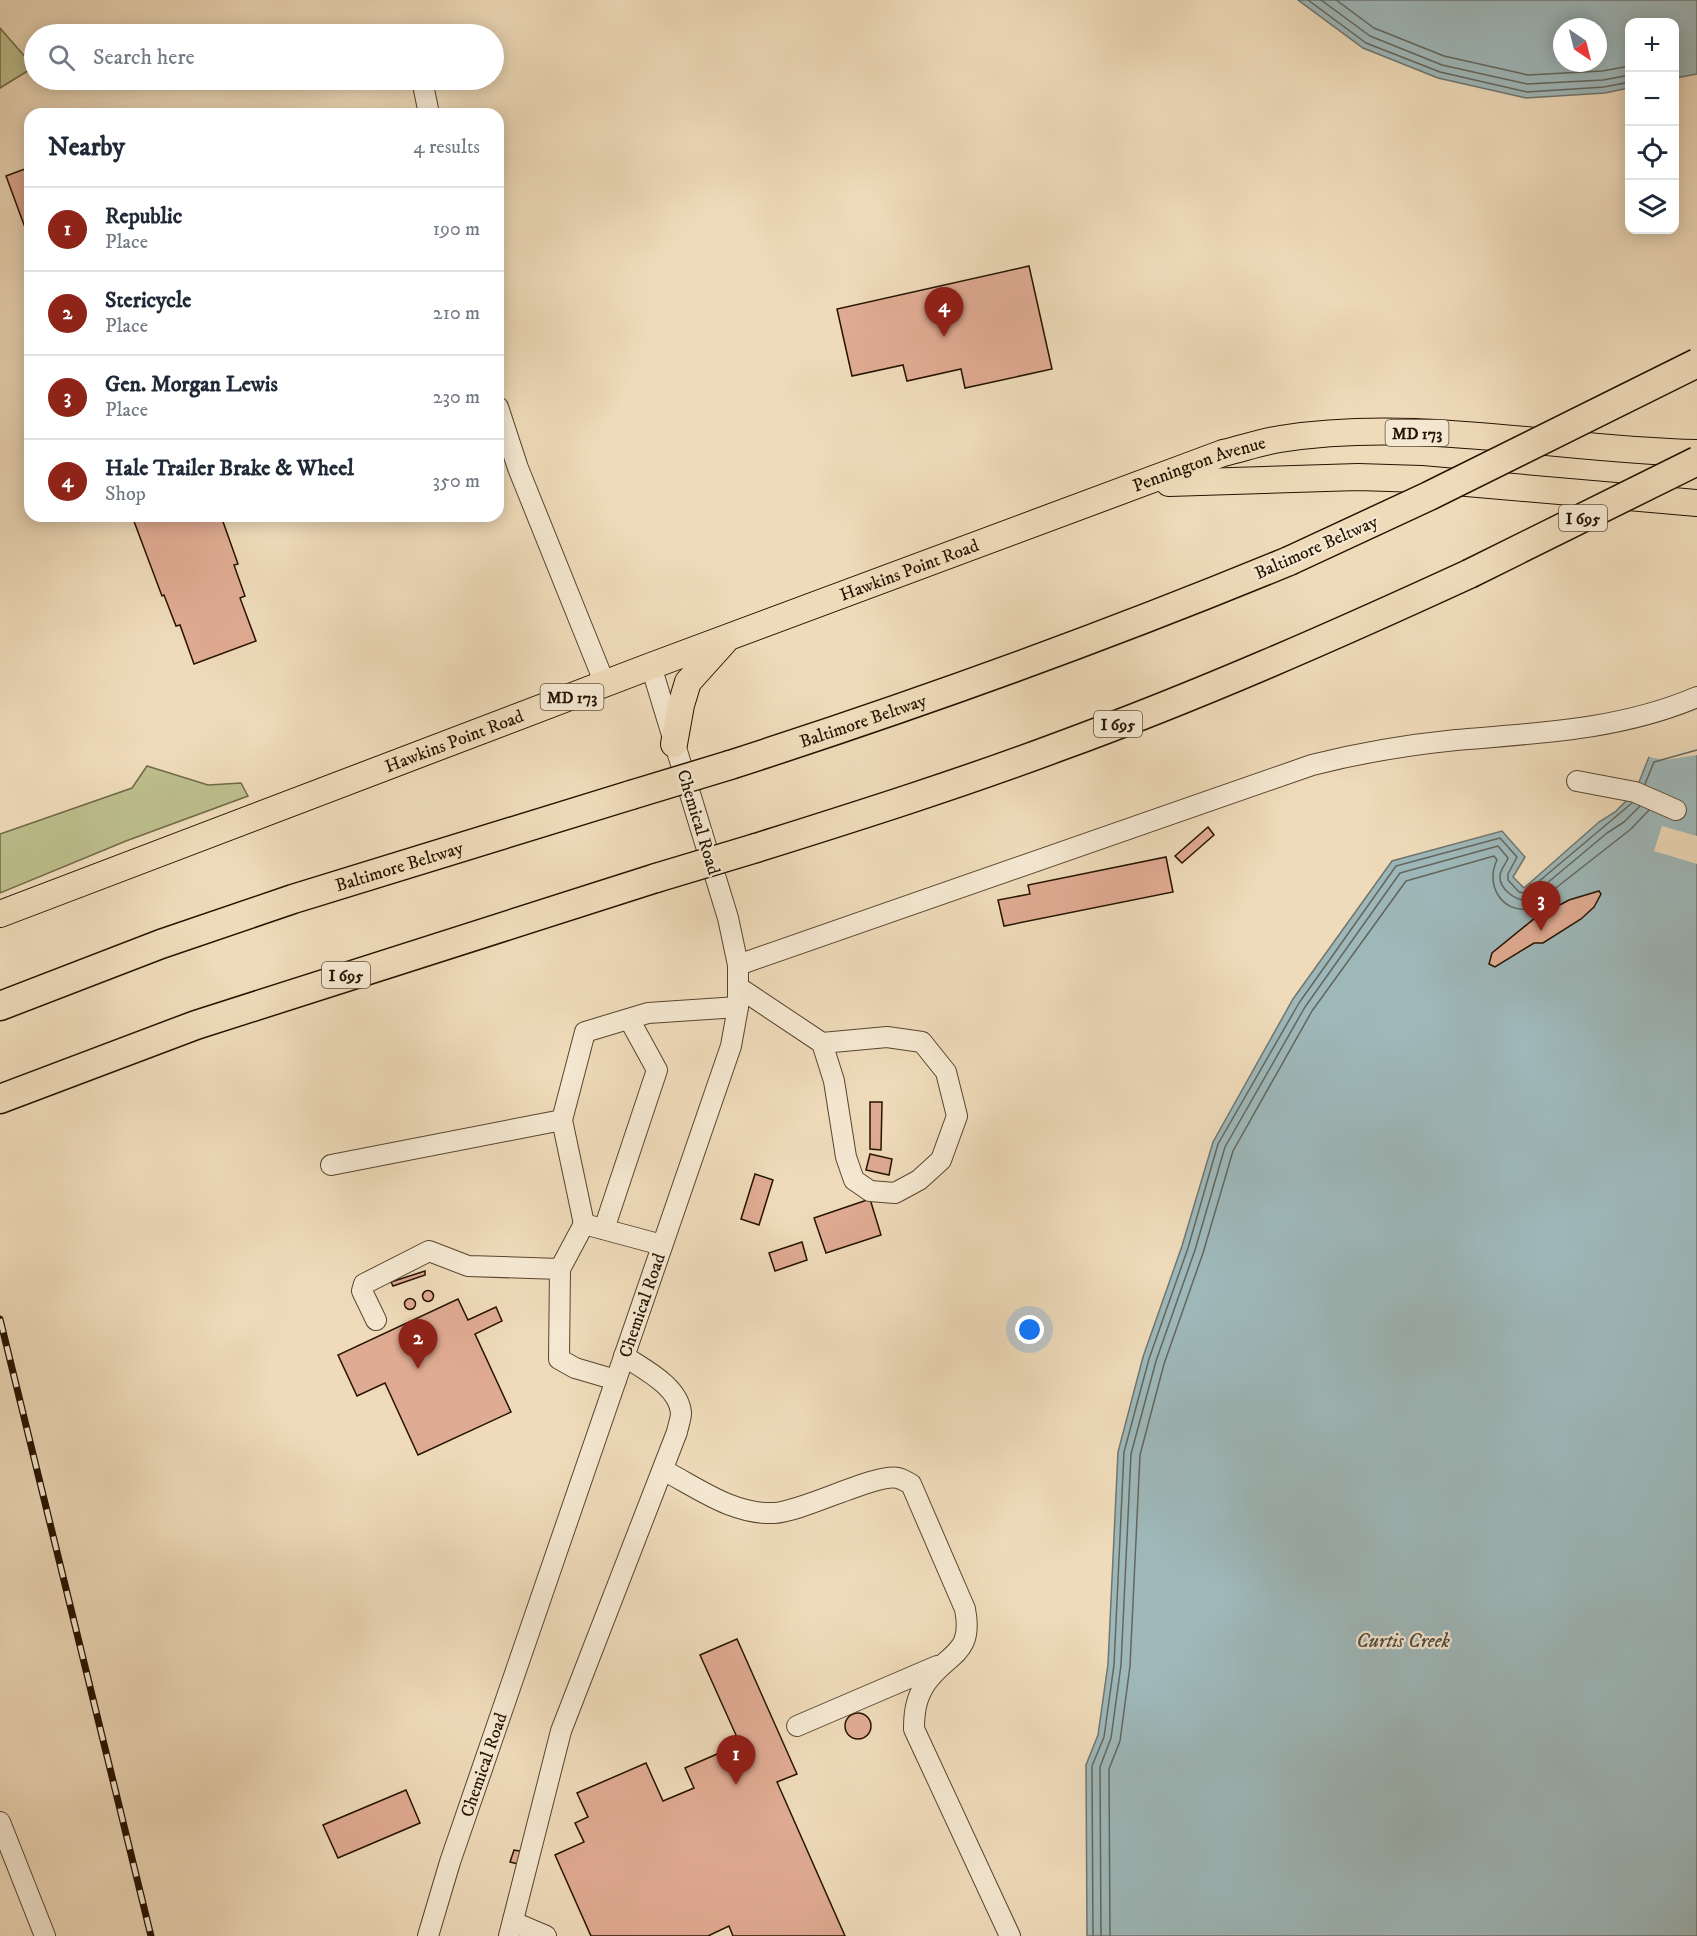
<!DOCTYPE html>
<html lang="en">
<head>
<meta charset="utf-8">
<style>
  body { margin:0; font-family:"IM FELL DW Pica",serif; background:#f2f2f3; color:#1f2937 }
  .controls { position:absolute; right:18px; top:18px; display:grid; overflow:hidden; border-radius:12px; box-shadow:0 3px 15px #0003 }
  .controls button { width:54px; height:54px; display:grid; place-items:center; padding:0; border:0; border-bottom:2px solid #e0e1e3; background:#fff; color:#1f2937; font:30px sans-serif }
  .compass { position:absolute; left:1553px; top:18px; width:54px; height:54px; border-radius:50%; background:#fff; box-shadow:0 3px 15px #0003; rotate:145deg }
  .you { position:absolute; left:1030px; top:1330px; width:21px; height:21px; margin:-15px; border:4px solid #fff; border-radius:50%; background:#1a73e8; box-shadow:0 0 0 9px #1a73e833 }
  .badge { display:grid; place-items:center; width:39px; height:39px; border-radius:50%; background:#8f2418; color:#fff; font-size:20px; font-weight:700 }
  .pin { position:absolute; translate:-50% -50px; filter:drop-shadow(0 2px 3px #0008) }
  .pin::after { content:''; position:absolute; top:32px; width:21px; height:18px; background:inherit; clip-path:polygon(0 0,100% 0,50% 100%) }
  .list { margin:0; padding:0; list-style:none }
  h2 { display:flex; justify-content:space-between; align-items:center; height:78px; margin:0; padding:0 24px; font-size:26px }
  h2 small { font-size:20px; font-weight:400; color:#747a83 }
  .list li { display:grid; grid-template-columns:39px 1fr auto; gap:18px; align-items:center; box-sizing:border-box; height:84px; padding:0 24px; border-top:2px solid #e0e1e3 }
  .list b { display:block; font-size:22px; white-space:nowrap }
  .list p { margin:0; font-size:20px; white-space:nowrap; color:#747a83 }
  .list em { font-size:20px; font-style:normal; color:#747a83 }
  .icon { flex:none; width:33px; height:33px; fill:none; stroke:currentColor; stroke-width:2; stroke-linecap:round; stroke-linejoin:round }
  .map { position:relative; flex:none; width:1697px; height:1936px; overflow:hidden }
  .search { position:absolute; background:#fff; box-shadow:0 3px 15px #0003; left:24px; top:24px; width:480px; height:66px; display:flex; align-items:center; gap:15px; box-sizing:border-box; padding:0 21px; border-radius:33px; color:#747a83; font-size:22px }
  .panel { position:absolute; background:#fff; box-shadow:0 3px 15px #0003; left:24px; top:108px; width:480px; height:414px; border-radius:18px }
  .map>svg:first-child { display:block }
  .green { fill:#bdbf8d; stroke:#716946; stroke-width:1.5 }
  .water { fill:#9eb8ba; stroke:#6e7670; stroke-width:1.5; fill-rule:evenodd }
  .pier { fill:#efdbba }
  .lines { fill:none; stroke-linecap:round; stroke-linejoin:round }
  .shore { stroke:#62665d; stroke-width:1.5 }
  .building { fill:#e0ab93; stroke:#251300; stroke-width:1.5 }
  .minor-casing { stroke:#58452e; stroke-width:22 }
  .major-casing { stroke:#251300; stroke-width:28 }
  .highway-casing { stroke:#251300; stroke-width:31 }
  .minor { stroke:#f5e8d2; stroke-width:20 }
  .major { stroke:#efdbba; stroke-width:26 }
  .highway { stroke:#efdbba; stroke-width:28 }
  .rail-casing { stroke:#251300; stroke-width:7 }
  .rail { stroke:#f5e8d2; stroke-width:4.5; stroke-dasharray:14; stroke-linecap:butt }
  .highway-bridge-casing { stroke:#251300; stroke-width:31; stroke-linecap:butt }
  .highway-bridge { stroke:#efdbba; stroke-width:28 }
  .labels { text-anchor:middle; stroke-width:4.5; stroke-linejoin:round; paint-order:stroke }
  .shield { fill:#f5e8d2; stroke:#63533f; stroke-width:1.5 }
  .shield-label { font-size:16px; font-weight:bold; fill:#251300 }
  .street-label { font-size:18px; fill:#251300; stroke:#f5e8d2 }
  .water-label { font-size:20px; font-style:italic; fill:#4f4d41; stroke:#f5e8d2 }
</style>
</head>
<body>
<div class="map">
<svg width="1697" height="1936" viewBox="0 0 1697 1936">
  <rect width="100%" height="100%" fill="#efdbba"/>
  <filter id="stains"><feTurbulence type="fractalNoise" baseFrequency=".00333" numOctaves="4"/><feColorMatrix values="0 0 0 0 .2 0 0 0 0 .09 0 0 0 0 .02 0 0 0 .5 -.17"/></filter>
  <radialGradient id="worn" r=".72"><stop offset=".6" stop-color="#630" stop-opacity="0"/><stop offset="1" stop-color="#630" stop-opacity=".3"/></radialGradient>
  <g class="green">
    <path d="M0 28 34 67 0 88Z"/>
    <path d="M147 766 208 785 241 783 248 796 126 841 0 893V834L132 788Z"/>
  </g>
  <g class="water">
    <path d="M1298 0H1697V74L1675 78 1674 22H1630L1629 88 1605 93 1526 98 1438 78 1363 48ZM1562 27H1598V63H1562Z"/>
    <path d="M1697 743V1936H1087L1086 1765 1098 1735 1108 1664 1118 1452 1143 1357 1182 1246 1213 1142 1293 999 1392 861 1502 831 1525 857 1513 877 1524 888 1599 822 1615 812 1635 792 1649 757Z"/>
  </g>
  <g class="pier">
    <path d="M1697 740V755L1665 760 1649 757 1648 754Z"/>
    <path d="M1662 826 1697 836V864L1654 851Z"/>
  </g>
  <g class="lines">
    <g class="shore">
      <path d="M1308 0 1366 43 1440 72 1527 92 1604 87 1630 82"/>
      <path d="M1321 0 1370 36 1442 65 1527 84 1603 80 1630 75"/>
      <path d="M1336 0 1374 28 1444 56 1528 75 1602 71 1630 66"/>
      <path d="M1645 784 1654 762 1697 750"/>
      <path d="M1093 1936 1092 1766 1104 1737 1114 1665 1124 1452 1149 1359 1188 1248 1218 1144 1299 1003 1396 866 1500 838 1517 857 1508 874V880L1519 892 1525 893 1632 803"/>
      <path d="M1101 1936 1100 1767 1111 1738 1121 1665 1131 1454 1156 1361 1195 1250 1225 1147 1305 1007 1400 873 1498 846 1508 858C1506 864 1500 870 1500 876 1499 889 1516 901 1527 900L1607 833 1624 822 1640 806"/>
      <path d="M1110 1936 1109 1769 1120 1741 1130 1666 1140 1455 1164 1364 1203 1253 1233 1151 1312 1011 1406 881 1494 856 1497 860C1485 884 1501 913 1529 909L1631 829 1649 810"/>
    </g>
  </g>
  <g class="building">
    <path d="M30 167V241L6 176Z"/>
    <path d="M1029 266 1052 369 965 388 961 369 907 381 903 365 852 376 837 309Z"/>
    <path d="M132 516H221L238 564 234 565 245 596 240 598 256 641 194 664 180 625 176 626 164 595 162 596Z"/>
    <path d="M1208 827 1214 835 1182 863 1175 856Z"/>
    <path d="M1166 857 1173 892 1004 926 998 900 1030 894 1028 885Z"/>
    <path d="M1599 891 1601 894 1594 907 1581 919 1543 943H1534L1495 967 1489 964 1492 953 1535 918 1569 900Z"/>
    <path d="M870 1102H882L881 1150 870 1149Z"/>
    <path d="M870 1154 892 1159 889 1175 866 1170Z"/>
    <path d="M755 1174 773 1180 759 1225 741 1219Z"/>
    <path d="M870 1199 881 1235 826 1253 814 1218Z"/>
    <path d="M802 1242 807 1260 775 1271 769 1253Z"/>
    <path d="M425 1271V1275L393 1286 391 1282Z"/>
    <circle cx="428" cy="1296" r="5.5"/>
    <circle cx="410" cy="1304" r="5.5"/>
    <path d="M458 1299 468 1320 496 1307 502 1321 475 1334 511 1412 418 1455 385 1383 357 1396 338 1355Z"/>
    <path d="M737 1639 797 1774 777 1782 845 1936H733L729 1926 708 1936H591L555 1855 584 1842 575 1823 588 1817 577 1793 646 1763 663 1801 694 1788 685 1768 740 1744 700 1655Z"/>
    <circle cx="858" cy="1726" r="13"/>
    <path d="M406 1790 420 1823 338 1858 323 1825Z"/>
    <path d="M514 1850 525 1852 522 1865 510 1862Z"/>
  </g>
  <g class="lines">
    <defs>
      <g id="minor">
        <path d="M422 80 429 114"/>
        <path d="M498 407 518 468 605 684"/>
        <path d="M1577 781 1635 792 1676 810"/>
        <path d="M738 965 1312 765C1359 753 1407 745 1456 740 1538 733 1620 730 1697 697"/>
        <path d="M738 987 822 1043 834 1081 846 1157 854 1180 870 1191 895 1193 919 1180 941 1160 957 1116 946 1072 922 1042 887 1037 822 1043"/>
        <path d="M331 1165 562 1120"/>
        <path d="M584 1224 562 1120 585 1032 648 1013 738 1007"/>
        <path d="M604 1229 657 1070 629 1019"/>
        <path d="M560 1269 584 1224 662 1245"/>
        <path d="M376 1320 362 1291 364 1284 429 1251 468 1266 560 1269 559 1359 575 1368 616 1380"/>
        <path d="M663 1470C698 1488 733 1515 774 1513 805 1511 875 1473 898 1478 902 1479 907 1482 911 1484L965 1609C974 1655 948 1652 926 1683 916 1698 914 1712 914 1729L1010 1936"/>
        <path d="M797 1726 937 1666"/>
        <path d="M0 1822 45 1936"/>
        <path d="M513 1922 546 1936"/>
        <path id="s1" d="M428 1936 450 1862 731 1046 738 1007V965L728 918 651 666"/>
        <path d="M509 1936 561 1731 677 1432C678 1426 681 1419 681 1413 679 1386 643 1369 624 1356"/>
      </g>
      <g id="major">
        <path d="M1169 483 1358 477 1421 479 1697 503"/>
        <path d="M674 744 681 705 688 682 724 642"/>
        <path id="s2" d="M0 914 651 666 1223 453C1241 449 1261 442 1280 439 1418 417 1558 450 1697 453"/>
      </g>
      <g id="highway">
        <path id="s3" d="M730 765C919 704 1105 637 1289 561"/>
        <path d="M756 848C858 816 959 784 1058 747 1198 696 1334 636 1469 574"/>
        <path id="s4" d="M0 1006 161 944 293 899 631 795"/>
        <path d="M0 1099 196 1025 656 878"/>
      </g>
    </defs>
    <use href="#minor" class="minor-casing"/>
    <use href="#major" class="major-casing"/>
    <use href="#highway" class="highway-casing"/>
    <use href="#minor" class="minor"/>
    <use href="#major" class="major"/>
    <use href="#highway" class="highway"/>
    <defs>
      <path id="rail" d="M0 1319 151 1936"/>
    </defs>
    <use href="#rail" class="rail-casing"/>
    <use href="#rail" class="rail"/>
    <defs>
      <g id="highway-bridge">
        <path d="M1289 561 1429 496 1697 363"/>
        <path d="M1469 574 1697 461"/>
        <path d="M631 795 730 765"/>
        <path d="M656 878 756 848"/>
      </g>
    </defs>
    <use href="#highway-bridge" class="highway-bridge-casing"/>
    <use href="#highway-bridge" class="highway-bridge"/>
  </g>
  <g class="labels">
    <g class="shield">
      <rect x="1385.5" y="420" width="63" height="26" rx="4.5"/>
      <rect x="1559" y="505" width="48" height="26" rx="4.5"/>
      <rect x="540.5" y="684" width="63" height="26" rx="4.5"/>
      <rect x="1094" y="711" width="48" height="26" rx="4.5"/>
      <rect x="322" y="962" width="48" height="26" rx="4.5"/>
    </g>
    <g class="shield-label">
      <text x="1417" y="439">MD 173</text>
      <text x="1583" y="524">I 695</text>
      <text x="572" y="703">MD 173</text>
      <text x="1118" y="730">I 695</text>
      <text x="346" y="981">I 695</text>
    </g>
    <g class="street-label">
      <text dy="6" stroke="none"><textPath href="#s2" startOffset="1281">Pennington Avenue</textPath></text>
      <text transform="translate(1316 547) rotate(-24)" y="6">Baltimore Beltway</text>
      <text dy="6" stroke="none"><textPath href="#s2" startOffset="972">Hawkins Point Road</textPath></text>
      <text dy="6" stroke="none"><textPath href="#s3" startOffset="140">Baltimore Beltway</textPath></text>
      <text dy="6" stroke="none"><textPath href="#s2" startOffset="486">Hawkins Point Road</textPath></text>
      <text transform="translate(699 822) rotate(73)" y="6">Chemical Road</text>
      <text dy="6" stroke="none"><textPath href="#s4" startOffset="423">Baltimore Beltway</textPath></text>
      <text dy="6" stroke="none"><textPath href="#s1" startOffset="666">Chemical Road</textPath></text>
      <text dy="6" stroke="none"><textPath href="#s1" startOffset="180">Chemical Road</textPath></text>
    </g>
    <g class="water-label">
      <text x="1403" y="1647">Curtis Creek</text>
    </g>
  </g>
  <rect width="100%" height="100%" filter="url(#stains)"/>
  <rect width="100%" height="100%" fill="url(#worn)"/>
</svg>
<div class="controls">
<button>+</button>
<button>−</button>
<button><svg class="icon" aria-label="locate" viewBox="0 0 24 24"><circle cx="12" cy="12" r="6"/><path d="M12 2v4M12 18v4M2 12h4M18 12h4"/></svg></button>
<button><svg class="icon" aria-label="layers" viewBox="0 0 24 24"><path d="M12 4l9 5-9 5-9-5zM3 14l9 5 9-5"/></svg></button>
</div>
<svg class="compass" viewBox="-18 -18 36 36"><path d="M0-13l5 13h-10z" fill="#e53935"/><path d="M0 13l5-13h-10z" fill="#747a83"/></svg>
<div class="you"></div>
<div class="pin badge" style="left:736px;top:1785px">1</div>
<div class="pin badge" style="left:418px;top:1369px">2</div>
<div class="pin badge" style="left:1541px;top:931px">3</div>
<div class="pin badge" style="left:944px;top:337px">4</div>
<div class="search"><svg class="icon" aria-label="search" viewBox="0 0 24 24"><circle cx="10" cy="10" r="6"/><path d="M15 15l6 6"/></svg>Search here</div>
<section class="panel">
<h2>Nearby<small>4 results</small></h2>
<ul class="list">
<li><span class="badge">1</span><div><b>Republic</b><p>Place</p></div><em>190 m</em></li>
<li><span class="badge">2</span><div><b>Stericycle</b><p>Place</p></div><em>210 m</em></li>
<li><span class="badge">3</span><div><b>Gen. Morgan Lewis</b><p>Place</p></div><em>230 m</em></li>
<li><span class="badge">4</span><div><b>Hale Trailer Brake &amp; Wheel</b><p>Shop</p></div><em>350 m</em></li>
</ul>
</section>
</div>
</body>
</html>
